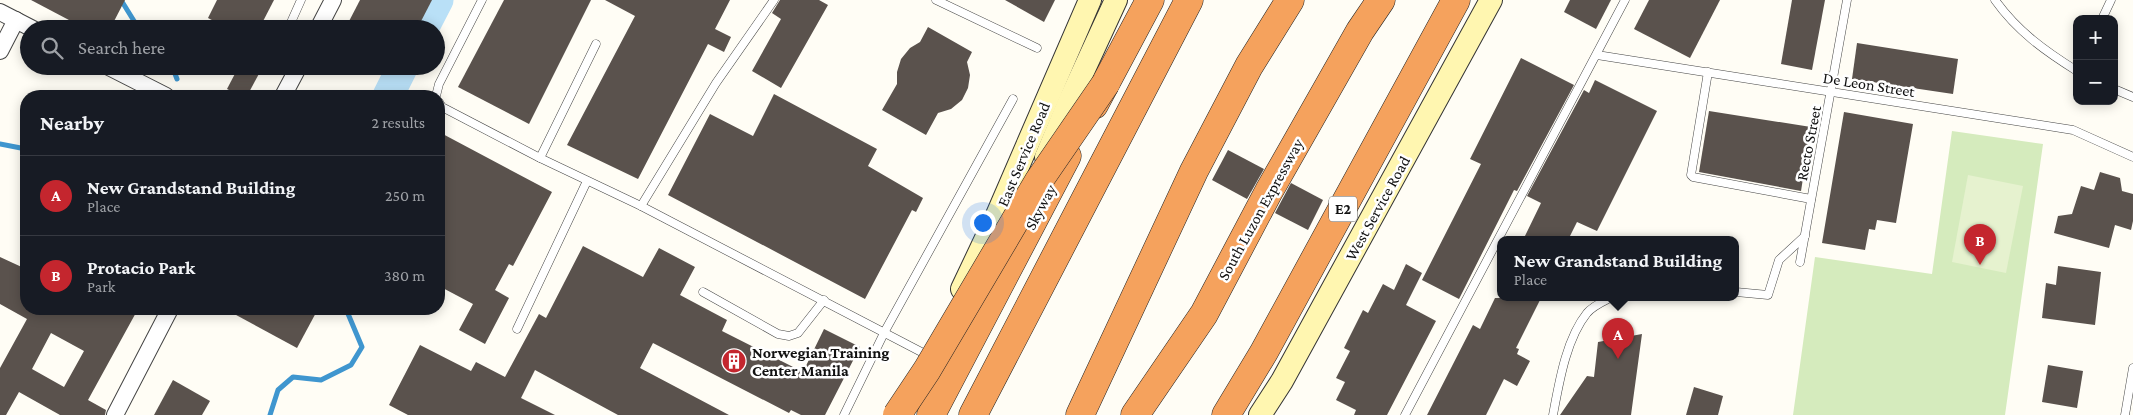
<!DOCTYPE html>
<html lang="en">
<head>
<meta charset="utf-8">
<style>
  body { margin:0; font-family:"Crimson Pro",serif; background:#242831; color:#f1f3f6 }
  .controls { position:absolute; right:15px; top:15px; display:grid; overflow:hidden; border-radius:10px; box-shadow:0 2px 12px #0003 }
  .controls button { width:45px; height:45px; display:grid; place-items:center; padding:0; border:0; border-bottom:1px solid #363941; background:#171b24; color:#f1f3f6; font:25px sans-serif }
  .you { position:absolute; left:982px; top:222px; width:18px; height:18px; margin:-12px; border:4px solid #fff; border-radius:50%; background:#1a73e8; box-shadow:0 0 0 8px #1a73e833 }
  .badge { display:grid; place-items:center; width:32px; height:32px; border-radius:50%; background:#c4262e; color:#fff; font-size:16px; font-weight:700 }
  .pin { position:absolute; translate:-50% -41px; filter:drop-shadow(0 1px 2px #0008) }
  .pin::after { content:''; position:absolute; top:26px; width:18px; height:15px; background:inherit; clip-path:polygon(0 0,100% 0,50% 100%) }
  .popup { position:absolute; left:1497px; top:236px; width:242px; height:65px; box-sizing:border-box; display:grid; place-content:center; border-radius:10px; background:#171b24; filter:drop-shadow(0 1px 4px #0005); font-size:16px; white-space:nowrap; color:#9ea1a6 }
  .popup b { font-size:19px; color:#f1f3f6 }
  .popup::after { content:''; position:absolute; left:50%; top:100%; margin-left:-10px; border:10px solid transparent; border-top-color:#171b24 }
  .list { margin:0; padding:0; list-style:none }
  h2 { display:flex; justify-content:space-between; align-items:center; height:65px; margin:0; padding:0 20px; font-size:21px }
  h2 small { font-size:16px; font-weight:400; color:#9ea1a6 }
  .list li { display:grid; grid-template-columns:32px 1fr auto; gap:15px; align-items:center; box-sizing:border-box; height:80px; padding:0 20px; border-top:1px solid #363941 }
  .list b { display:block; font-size:19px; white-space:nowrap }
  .list p { margin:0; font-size:16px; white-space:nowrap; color:#9ea1a6 }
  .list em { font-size:16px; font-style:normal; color:#9ea1a6 }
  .icon { flex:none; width:28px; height:28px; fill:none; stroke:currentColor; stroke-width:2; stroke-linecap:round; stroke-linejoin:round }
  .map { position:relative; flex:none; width:2133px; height:415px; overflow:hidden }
  .search { position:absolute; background:#171b24; box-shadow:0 2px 12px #0003; left:20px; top:20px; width:425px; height:55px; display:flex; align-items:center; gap:12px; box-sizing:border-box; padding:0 18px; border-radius:28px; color:#9ea1a6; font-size:19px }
  .panel { position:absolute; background:#171b24; box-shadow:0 2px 12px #0003; left:20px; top:90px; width:425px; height:225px; border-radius:20px }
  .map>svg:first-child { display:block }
  .park { fill:#d5ebbd }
  .pitch { fill:#e6f2cf }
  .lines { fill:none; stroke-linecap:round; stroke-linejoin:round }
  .stream { stroke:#3f96cf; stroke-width:5 }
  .river { stroke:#b9e0f7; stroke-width:31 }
  .building { fill:#5a524d; fill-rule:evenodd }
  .service-casing { stroke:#444; stroke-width:9 }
  .minor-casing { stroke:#444; stroke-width:18 }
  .secondary-casing { stroke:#333; stroke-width:24 }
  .motorway-casing { stroke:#222; stroke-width:29 }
  .service { stroke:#fff; stroke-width:8 }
  .minor { stroke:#fff; stroke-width:16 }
  .secondary { stroke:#fff6b0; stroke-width:22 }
  .motorway { stroke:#f5a25d; stroke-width:28 }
  .motorway-bridge-casing { stroke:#222; stroke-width:29; stroke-linecap:butt }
  .motorway-bridge { stroke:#f5a25d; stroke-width:28 }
  .labels { text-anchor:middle; stroke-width:5; stroke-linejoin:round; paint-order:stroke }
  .shield { fill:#fff; stroke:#585858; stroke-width:1 }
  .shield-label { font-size:15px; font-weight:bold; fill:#111 }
  .street-label { font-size:16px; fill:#111; stroke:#fff }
  .poi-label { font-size:16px; font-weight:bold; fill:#111; stroke:#fff; text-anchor:start }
</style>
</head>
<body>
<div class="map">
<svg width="2133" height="415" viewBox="0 0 2133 415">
  <rect width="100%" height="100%" fill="#fffdf5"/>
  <path class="park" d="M1952 131 2043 144 2005 415H1793L1815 257 1932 274Z"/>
  <path class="pitch" d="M1968 175 2023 186 2006 273 1952 262Z"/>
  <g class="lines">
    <g class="stream">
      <path d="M121 0 134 21 143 29"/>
      <path d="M172 66 177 79"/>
      <path d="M0 144 26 149"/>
      <path d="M270 415 278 390 293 377 321 380 351 365 362 347 346 309"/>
    </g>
    <g class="river">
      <path d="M423 29 438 0"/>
      <path d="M388 96 403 66"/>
    </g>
  </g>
  <g class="building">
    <path d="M31 0H125L110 29H86Z"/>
    <path d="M217 0H274L259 29H229L208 18Z"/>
    <path d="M360 0H432L417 29H345Z"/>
    <path d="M504 0H591L529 124 458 87Z"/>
    <path d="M605 0H730L715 29 731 37 724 52 708 44 638 179 567 145 635 16Z"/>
    <path d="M780 0H819L828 5 781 88 752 71 781 19 772 13Z"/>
    <path d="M1005 0H1055L1044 22Z"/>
    <path d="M1570 0H1611L1596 29 1564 12Z"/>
    <path d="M1649 0H1720L1690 58 1634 29Z"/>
    <path d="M1792 0H1825L1812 70 1781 64Z"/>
    <path d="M928 27 972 52 967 62 970 75 968 88 962 100 951 109 938 113 926 135 882 110 897 84V72L901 59 910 48 920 42Z"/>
    <path d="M1857 43 1958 59 1953 94 1852 79Z"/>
    <path d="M1521 58 1574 85 1517 191 1514 190 1459 299 1422 280 1481 164 1470 159Z"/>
    <path d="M239 66H253L261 70 247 96H241L227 89Z"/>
    <path d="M1595 80 1657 111 1597 231 1577 222 1568 240H1523L1541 203 1527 196 1584 90 1589 93Z"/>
    <path d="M774 94 877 149 868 166 923 198 916 212 912 210 865 299 668 195 710 114 753 136Z"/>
    <path d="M1709 111 1811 127 1801 191 1699 172Z"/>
    <path d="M1844 112 1913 124 1896 223 1877 220 1875 230 1869 229 1865 250 1822 243Z"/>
    <path d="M439 132 552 192 513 266 509 264 495 290 509 298 485 344 459 330 473 304 439 286Z"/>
    <path d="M1228 150 1264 169 1247 199 1212 180Z"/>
    <path d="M2100 172 2120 178 2122 191 2133 194V221L2131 230 2115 225 2109 248 2054 233 2058 216 2072 214 2081 186 2094 190Z"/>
    <path d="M1291 183 1323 200 1308 230 1275 213Z"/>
    <path d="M583 246 643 277 659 248 695 267 680 295 727 320 722 331 803 372 824 329 860 347 825 415H801L791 410 789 413 653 343 640 368 729 415H618L535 370 521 398 555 415H408L389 405 420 345 471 371 476 362 505 377 539 314 546 318Z"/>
    <path d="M0 257 26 269V309H138L88 400 106 410 105 415H60L19 392 6 415H0V368L27 319 0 304ZM51 333 84 351 64 387 32 369Z"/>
    <path d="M1406 264 1422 273 1406 305 1436 321 1387 415H1354L1356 410 1336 400 1345 382 1336 378 1350 351 1344 348 1363 310 1368 313 1383 284 1394 290Z"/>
    <path d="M2058 266 2101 272 2095 325 2042 318 2046 283 2056 285Z"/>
    <path d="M1495 298H1541L1516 348 1519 349 1517 354 1530 361 1517 386 1504 379 1486 415H1427L1473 325 1480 329Z"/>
    <path d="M225 309H318L297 348Z"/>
    <path d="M1642 334 1631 415H1560L1587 376 1594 377 1598 342Z"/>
    <path d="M2048 365 2083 371 2077 408 2042 402Z"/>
    <path d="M173 380 210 401 202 415H154Z"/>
    <path d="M1694 387 1723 396 1718 415H1686Z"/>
  </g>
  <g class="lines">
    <defs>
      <g id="service">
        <path d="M936 0 1037 48"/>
        <path d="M1995 0C2017 31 2045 51 2077 71"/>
        <path d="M2102 19 2111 0"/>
        <path d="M288 29 301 0"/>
        <path d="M1597 55 2073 130 2133 157"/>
        <path d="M281 66 296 74"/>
        <path d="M1708 72 1691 175 1693 177 1811 199"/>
        <path d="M2114 89 2133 97"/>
        <path d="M436 96 439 84 482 0"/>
        <path d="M439 102 442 107 540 158 641 206 929 356"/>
        <path d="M540 158 596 44"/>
        <path d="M641 206 716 83 774 0"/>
        <path d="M1800 262 1847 0"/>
        <path d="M703 292 778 334 789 336 798 333 824 300"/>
        <path d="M1736 292 1768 295 1779 260 1805 236"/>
        <path d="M517 329 587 181"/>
        <path d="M844 415 885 331 1013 99"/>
        <path d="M1405 415 1625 0"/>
        <path d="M1553 415C1559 383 1566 339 1587 313 1593 306 1602 302 1610 298"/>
        <path d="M2125 415 2133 368"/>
      </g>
      <g id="minor">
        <path d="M0 12 33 29"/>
        <path d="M318 29 333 0"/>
        <path d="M0 51 16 20"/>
        <path d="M107 66 166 96"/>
        <path d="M283 96 299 66"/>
        <path d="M115 415 170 309"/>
      </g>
      <g id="secondary">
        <path d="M1046 157 1069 102 1116 0"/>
        <path d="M962 289 997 215 1090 0"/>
        <path d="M1260 415 1282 381 1491 0"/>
      </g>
      <g id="motorway">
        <path d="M1094 105 1150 0"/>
        <path d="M931 415 1067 156"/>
        <path d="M973 415 1189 0"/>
        <path d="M1080 415 1194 171 1249 66 1290 0"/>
        <path d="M1135 415 1204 314 1269 191 1360 31 1381 0"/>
        <path d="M1226 415 1264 352 1456 0"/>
      </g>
    </defs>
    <use href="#service" class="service-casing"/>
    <use href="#minor" class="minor-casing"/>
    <use href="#secondary" class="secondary-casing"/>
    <use href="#motorway" class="motorway-casing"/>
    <use href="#service" class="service"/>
    <use href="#minor" class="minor"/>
    <use href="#secondary" class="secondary"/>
    <use href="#motorway" class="motorway"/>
    <defs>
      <path id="motorway-bridge" d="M897 415 927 370 1038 182 1106 83"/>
    </defs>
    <use href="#motorway-bridge" class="motorway-bridge-casing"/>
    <use href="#motorway-bridge" class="motorway-bridge"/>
  </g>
  <defs>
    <symbol id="building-disc" viewBox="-11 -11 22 22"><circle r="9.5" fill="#c4262e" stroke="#fff"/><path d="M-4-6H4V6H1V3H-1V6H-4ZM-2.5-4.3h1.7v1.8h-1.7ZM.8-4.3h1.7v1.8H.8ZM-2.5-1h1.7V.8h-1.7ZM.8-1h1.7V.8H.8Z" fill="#fff"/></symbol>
  </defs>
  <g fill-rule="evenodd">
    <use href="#building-disc" x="720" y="347" width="28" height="28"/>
  </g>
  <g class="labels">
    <rect class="shield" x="1329" y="196.5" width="28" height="25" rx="4"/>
    <g class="shield-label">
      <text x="1343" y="214">E2</text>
    </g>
    <g class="street-label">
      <text transform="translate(1869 84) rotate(9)" y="6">De Leon Street</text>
      <text transform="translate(1808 143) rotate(-79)" y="6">Recto Street</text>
      <text transform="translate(1023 154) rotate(-67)" y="6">East Service Road</text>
      <text transform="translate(1040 207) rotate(-62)" y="6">Skyway</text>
      <text transform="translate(1377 208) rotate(-61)" y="6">West Service Road</text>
      <text transform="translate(1260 209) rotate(-61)" y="6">South Luzon Expressway</text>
    </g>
    <g class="poi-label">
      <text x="752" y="358">Norwegian Training<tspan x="752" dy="18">Center Manila</tspan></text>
    </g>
  </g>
</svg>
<div class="controls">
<button>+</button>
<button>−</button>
</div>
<div class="you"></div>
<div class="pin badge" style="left:1618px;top:359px">A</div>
<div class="popup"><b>New Grandstand Building</b>Place</div>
<div class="pin badge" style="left:1980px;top:265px">B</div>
<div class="search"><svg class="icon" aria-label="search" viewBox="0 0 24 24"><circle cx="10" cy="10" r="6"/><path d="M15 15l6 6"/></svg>Search here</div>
<section class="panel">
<h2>Nearby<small>2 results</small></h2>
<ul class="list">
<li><span class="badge">A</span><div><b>New Grandstand Building</b><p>Place</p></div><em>250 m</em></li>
<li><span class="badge">B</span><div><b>Protacio Park</b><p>Park</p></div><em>380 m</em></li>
</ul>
</section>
</div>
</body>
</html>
